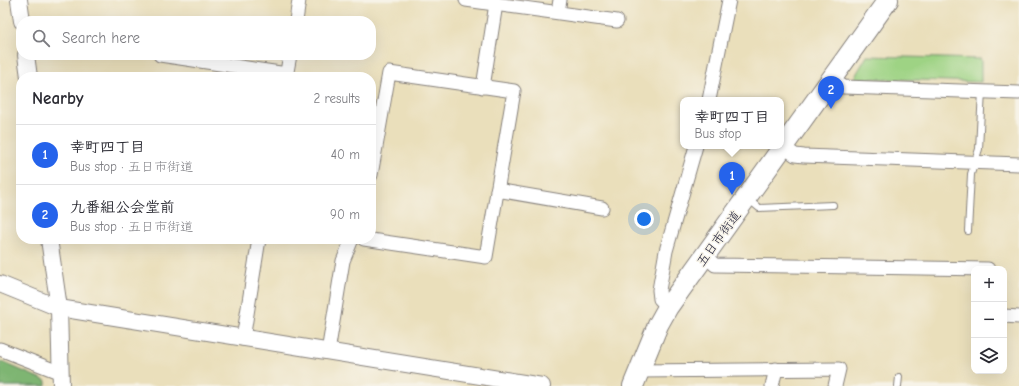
<!DOCTYPE html>
<html lang="en">
<head>
<meta charset="utf-8">
<style>
  body { margin:0; font-family:"Comic Neue","Klee One",sans-serif; background:#f7f7f7; color:#2b2b33 }
  .controls { position:absolute; right:12px; bottom:12px; display:grid; overflow:hidden; border-radius:8px; box-shadow:0 4px 16px #0002 }
  .controls button { width:36px; height:36px; display:grid; place-items:center; padding:0; border:0; border-bottom:1px solid #e1e1e2; background:#fff; color:#2b2b33; font:20px sans-serif }
  .you { position:absolute; left:644px; top:219px; width:14px; height:14px; margin:-10px; border:3px solid #fff; border-radius:50%; background:#1a73e8; box-shadow:0 0 0 6px #1a73e833 }
  .badge { display:grid; place-items:center; width:26px; height:26px; border-radius:50%; background:#2563eb; color:#fff; font-size:13px; font-weight:700 }
  .pin { position:absolute; translate:-50% -33px; filter:drop-shadow(0 1px 2px #0008) }
  .pin::after { content:''; position:absolute; top:21px; width:14px; height:12px; background:inherit; clip-path:polygon(0 0,100% 0,50% 100%) }
  .popup { position:absolute; left:680px; top:97px; width:104px; height:52px; box-sizing:border-box; display:grid; place-content:center; border-radius:8px; background:#fff; filter:drop-shadow(0 1px 3px #0005); font-size:13px; white-space:nowrap; color:#7c7c81 }
  .popup b { font-size:15px; color:#2b2b33 }
  .popup::after { content:''; position:absolute; left:50%; top:100%; margin-left:-8px; border:8px solid transparent; border-top-color:#fff }
  .list { margin:0; padding:0; list-style:none }
  h2 { display:flex; justify-content:space-between; align-items:center; height:52px; margin:0; padding:0 16px; font-size:17px }
  h2 small { font-size:13px; font-weight:400; color:#7c7c81 }
  .list li { display:grid; grid-template-columns:26px 1fr auto; gap:12px; align-items:center; box-sizing:border-box; height:60px; padding:0 16px; border-top:1px solid #e1e1e2 }
  .list b { display:block; font-size:15px; white-space:nowrap }
  .list p { margin:0; font-size:13px; white-space:nowrap; color:#7c7c81 }
  .list em { font-size:13px; font-style:normal; color:#7c7c81 }
  .icon { flex:none; width:22px; height:22px; fill:none; stroke:currentColor; stroke-width:2; stroke-linecap:round; stroke-linejoin:round }
  .map { position:relative; flex:none; width:1019px; height:386px; overflow:hidden }
  .search { position:absolute; background:#fff; box-shadow:0 4px 16px #0002; left:16px; top:16px; width:360px; height:44px; display:flex; align-items:center; gap:10px; box-sizing:border-box; padding:0 14px; border-radius:16px; color:#7c7c81; font-size:15px }
  .panel { position:absolute; background:#fff; box-shadow:0 4px 16px #0002; left:16px; top:72px; width:360px; height:172px; border-radius:16px }
  .map>svg:first-child { display:block }
  .green { fill:#9ed384; stroke:#607a60 }
  .forest { fill:#7eb572; stroke:#506c56 }
  .lines { fill:none; stroke-linecap:round; stroke-linejoin:round }
  .service-casing { stroke:#86807b; stroke-width:8 }
  .minor-casing { stroke:#86807b; stroke-width:15 }
  .tertiary-casing { stroke:#86807b; stroke-width:18 }
  .primary-casing { stroke:#86807b; stroke-width:22 }
  .service { stroke:#fff; stroke-width:6 }
  .minor { stroke:#fff; stroke-width:13 }
  .tertiary { stroke:#fff; stroke-width:16 }
  .primary { stroke:#fff; stroke-width:20 }
  .labels { text-anchor:middle; stroke-width:3; stroke-linejoin:round; paint-order:stroke }
  .street-label { font-size:13px; fill:#22223b; stroke:#f7f3e8 }
</style>
</head>
<body>
<div class="map">
<svg width="1019" height="386" viewBox="0 0 1019 386">
  <rect width="100%" height="100%" fill="#f7f3e8"/>
  <filter id="ink" filterUnits="userSpaceOnUse"><feTurbulence type="fractalNoise" baseFrequency=".025" numOctaves="2"/><feDisplacementMap in="SourceGraphic" scale="8" xChannelSelector="R" yChannelSelector="G"/><feConvolveMatrix kernelMatrix="1 2 1 2 8 2 1 2 1" color-interpolation-filters="sRGB"/></filter>
  <filter id="wash" filterUnits="userSpaceOnUse"><feTurbulence type="fractalNoise" baseFrequency=".012" numOctaves="4" result="noise"/><feDisplacementMap in="SourceGraphic" scale="16" xChannelSelector="R" yChannelSelector="G"/><feGaussianBlur stdDeviation="0.9" result="paint"/><feColorMatrix in="noise" values="0 0 0 0 0 0 0 0 0 0 0 0 0 0 0 0 0 1.4 0 .05"/><feComposite in="paint" operator="in"/></filter>
  <g filter="url(#wash)">
    <rect width="100%" height="100%" fill="#eadfbb"/>
    <path class="green" d="M867 56 981 59V82L854 78Z"/>
    <path class="forest" d="M0 361 46 381V386H0Z"/>
  </g>
  <g filter="url(#ink)">
    <g class="lines">
      <defs>
        <g id="service">
          <path d="M748 199 759 208 833 205"/>
          <path d="M968 231 971 174 979 149 982 91"/>
          <path d="M898 386 899 377"/>
        </g>
        <g id="minor">
          <path d="M466 0 617 21"/>
          <path d="M558 12 560 0"/>
          <path d="M296 21 299 0"/>
          <path d="M160 55 287 74"/>
          <path d="M286 77 290 55"/>
          <path d="M831 79 844 87 1019 93"/>
          <path d="M483 87 496 4"/>
          <path d="M709 100 729 0"/>
          <path d="M784 147 795 155 804 156 1019 164"/>
          <path d="M497 190 602 208"/>
          <path d="M364 239 486 257 514 91 389 73 371 175"/>
          <path d="M705 256 715 265 988 269"/>
          <path d="M668 307 660 299 659 290 666 251 696 146"/>
          <path d="M1004 316 1019 317"/>
          <path d="M243 339 259 239"/>
          <path d="M0 349 61 373"/>
          <path d="M328 352 343 261 352 239"/>
          <path d="M639 371 839 369 835 386"/>
          <path d="M772 386 776 369"/>
        </g>
        <g id="tertiary">
          <path d="M19 0 22 21"/>
          <path d="M26 55 29 77"/>
          <path d="M49 239 59 308 61 386"/>
          <path d="M0 284 59 308 542 386"/>
        </g>
        <path id="primary" d="M633 386 658 325 668 307 888 0"/>
      </defs>
      <use href="#service" class="service-casing"/>
      <use href="#minor" class="minor-casing"/>
      <use href="#tertiary" class="tertiary-casing"/>
      <use href="#primary" class="primary-casing"/>
      <use href="#service" class="service"/>
      <use href="#minor" class="minor"/>
      <use href="#tertiary" class="tertiary"/>
      <use href="#primary" class="primary"/>
    </g>
  </g>
  <g class="labels">
    <g class="street-label">
      <text transform="translate(718 238) rotate(-54)" y="5">五日市街道</text>
    </g>
  </g>
</svg>
<div class="controls">
<button>+</button>
<button>−</button>
<button><svg class="icon" aria-label="layers" viewBox="0 0 24 24"><path d="M12 4l9 5-9 5-9-5zM3 14l9 5 9-5"/></svg></button>
</div>
<div class="you"></div>
<div class="pin badge" style="left:732px;top:195px">1</div>
<div class="popup"><b>幸町四丁目</b>Bus stop</div>
<div class="pin badge" style="left:831px;top:109px">2</div>
<div class="search"><svg class="icon" aria-label="search" viewBox="0 0 24 24"><circle cx="10" cy="10" r="6"/><path d="M15 15l6 6"/></svg>Search here</div>
<section class="panel">
<h2>Nearby<small>2 results</small></h2>
<ul class="list">
<li><span class="badge">1</span><div><b>幸町四丁目</b><p>Bus stop · 五日市街道</p></div><em>40 m</em></li>
<li><span class="badge">2</span><div><b>九番組公会堂前</b><p>Bus stop · 五日市街道</p></div><em>90 m</em></li>
</ul>
</section>
</div>
</body>
</html>
